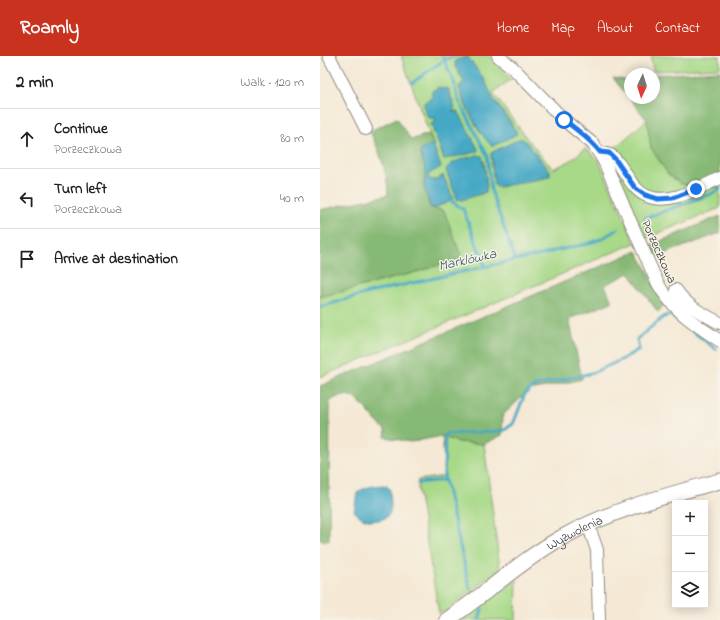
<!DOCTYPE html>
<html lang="en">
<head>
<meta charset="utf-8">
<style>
  body { margin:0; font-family:"Indie Flower",sans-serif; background:#f2f2f2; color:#202124 }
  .controls { position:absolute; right:12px; bottom:12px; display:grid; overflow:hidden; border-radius:0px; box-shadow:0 2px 10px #0003 }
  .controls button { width:36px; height:36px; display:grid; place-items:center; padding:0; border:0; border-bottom:1px solid #e0e0e0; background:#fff; color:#202124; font:20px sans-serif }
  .compass { position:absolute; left:304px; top:12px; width:36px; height:36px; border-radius:50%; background:#fff; box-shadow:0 2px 10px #0003; rotate:184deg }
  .stop { position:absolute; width:12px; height:12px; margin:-9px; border:3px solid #1a73e8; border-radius:50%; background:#fff }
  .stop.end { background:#1a73e8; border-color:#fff; box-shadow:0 1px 4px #0008 }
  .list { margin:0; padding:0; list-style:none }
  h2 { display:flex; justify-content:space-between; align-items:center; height:52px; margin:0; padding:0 16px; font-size:17px }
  h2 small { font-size:13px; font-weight:400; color:#757577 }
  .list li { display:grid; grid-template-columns:26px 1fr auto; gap:12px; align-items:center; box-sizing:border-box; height:60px; padding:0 16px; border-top:1px solid #e0e0e0 }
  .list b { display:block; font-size:15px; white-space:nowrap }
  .list p { margin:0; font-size:13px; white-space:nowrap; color:#757577 }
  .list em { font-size:13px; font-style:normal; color:#757577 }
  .icon { flex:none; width:22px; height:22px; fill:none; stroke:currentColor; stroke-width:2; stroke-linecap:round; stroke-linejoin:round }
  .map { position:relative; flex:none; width:400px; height:564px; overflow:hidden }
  header { display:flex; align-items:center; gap:24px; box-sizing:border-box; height:56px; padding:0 20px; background:#c8321e; color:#fff }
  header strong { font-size:19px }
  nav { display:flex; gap:22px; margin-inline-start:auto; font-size:14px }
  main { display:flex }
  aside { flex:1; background:#fff }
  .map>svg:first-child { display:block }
  .green { fill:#a8d988; stroke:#6a825a; fill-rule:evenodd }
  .forest { fill:#86b974; stroke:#587250 }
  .water { fill:#45a8c5; stroke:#386a78 }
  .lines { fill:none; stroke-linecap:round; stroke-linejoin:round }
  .stream { stroke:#45a8c5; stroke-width:3 }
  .minor-casing { stroke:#908a80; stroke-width:14 }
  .major-casing { stroke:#908a80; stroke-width:17 }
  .minor { stroke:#fff; stroke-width:12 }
  .major { stroke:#fff; stroke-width:15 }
  .route { stroke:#1a73e8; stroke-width:5 }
  .labels { text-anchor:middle; stroke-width:3; stroke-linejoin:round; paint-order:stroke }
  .street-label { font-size:13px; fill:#2b2b2b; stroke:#f7f3e8 }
  .water-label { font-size:14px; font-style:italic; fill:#345761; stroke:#f7f3e8 }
</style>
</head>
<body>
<header>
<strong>Roamly</strong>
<nav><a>Home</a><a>Map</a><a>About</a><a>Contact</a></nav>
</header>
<main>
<aside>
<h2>2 min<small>Walk · 120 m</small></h2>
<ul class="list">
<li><svg class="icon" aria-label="ahead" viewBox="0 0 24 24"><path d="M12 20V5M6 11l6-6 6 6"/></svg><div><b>Continue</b><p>Porzeczkowa</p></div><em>80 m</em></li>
<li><svg class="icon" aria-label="left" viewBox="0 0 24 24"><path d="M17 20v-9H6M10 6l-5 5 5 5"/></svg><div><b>Turn left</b><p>Porzeczkowa</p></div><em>40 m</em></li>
<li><svg class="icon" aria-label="arrive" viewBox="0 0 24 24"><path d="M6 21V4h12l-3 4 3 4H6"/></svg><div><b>Arrive at destination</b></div></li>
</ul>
</aside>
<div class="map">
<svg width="400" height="564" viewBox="0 0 400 564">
  <rect width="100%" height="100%" fill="#f7f3e8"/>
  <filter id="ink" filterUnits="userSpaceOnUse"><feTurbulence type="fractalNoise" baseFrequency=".025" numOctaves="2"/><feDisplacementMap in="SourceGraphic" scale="8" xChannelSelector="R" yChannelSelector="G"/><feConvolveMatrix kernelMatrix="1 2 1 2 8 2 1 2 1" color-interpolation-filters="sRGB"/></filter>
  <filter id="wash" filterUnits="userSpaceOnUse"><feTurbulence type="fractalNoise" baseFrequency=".012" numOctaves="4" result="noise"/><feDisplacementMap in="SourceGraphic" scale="16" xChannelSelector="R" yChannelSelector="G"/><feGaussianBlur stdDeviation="0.9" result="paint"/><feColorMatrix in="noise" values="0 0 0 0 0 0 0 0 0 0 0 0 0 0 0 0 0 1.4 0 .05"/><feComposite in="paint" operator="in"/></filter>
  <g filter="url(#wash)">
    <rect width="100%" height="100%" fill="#f5e9d5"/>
    <g class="green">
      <path d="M81 0H170L191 23 173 37 208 84 233 113 250 105 266 92 279 105 315 187 0 321V241L93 217 124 155 114 152 126 147 123 119C118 123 115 126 108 122L109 118 118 111 114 90ZM148 1 165 25 174 44 191 66 196 78 173 90C160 81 141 45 139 30L144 26 135 10V6ZM119 31 129 36 133 46V55H138L157 93 156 96 124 103 111 68 116 65 115 61 109 62 106 57 104 48 106 45 112 42V35ZM199 83H203L227 111C229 114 232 117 229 121L178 131 173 121 171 97ZM164 105 167 131 162 138 137 143 126 114Z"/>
      <path d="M331 0H400V12L333 15Z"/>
      <path d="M327 64 331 92 383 130 400 131V152L324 183 292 105 291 95Z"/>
      <path d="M122 380 138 386 164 388 180 513 125 556 119 557 98 434V424L125 420Z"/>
      <path d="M197 524 196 564H141Z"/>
    </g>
    <g class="forest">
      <path d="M400 15V131L361 128 348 118 331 92 327 64 293 22 310 25V42H334V19Z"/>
      <path d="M77 62 91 84 109 78 113 88 102 93 100 96 106 115 104 126 109 149 111 152 124 155 142 202 93 217 0 241V154L68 139C68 116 59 95 50 75Z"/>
      <path d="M400 160V177L333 202 327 191Z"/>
      <path d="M317 195 345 247 338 256 309 217 285 229 292 246 249 263 262 323 232 330 209 334 183 359 182 379 164 388 138 386 122 380 91 386 65 381 66 374C52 365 41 339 25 339 20 339 14 343 10 345L9 485 0 484V330Z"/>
    </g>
    <g class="water">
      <path d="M148 1 165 25 174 44 196 75 197 78 173 90C162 85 141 42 139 30L144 26C141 18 133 12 136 4Z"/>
      <path d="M119 31 121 33 125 32 129 33V36L135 51 133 54 134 56 138 55 158 93 157 96 124 103 111 68 116 65 115 62H109L106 57 104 48V47L112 42V35Z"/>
      <path d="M199 83H203L207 87 230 115 229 121 178 131 174 129 171 97Z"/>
      <path d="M113 88 121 111 109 118 108 122C115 126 118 123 123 119L133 142 131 145 114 152H111L104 132 106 115 100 96 102 93Z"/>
      <path d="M158 99 162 100C165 111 167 125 166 136L142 144 137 143 126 114C131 104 147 102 158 99Z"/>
      <path d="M64 429 67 430 70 433C70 440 72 450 70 456 68 465 52 466 45 463 41 462 38 458 34 456L37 437C45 430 54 430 64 429Z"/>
    </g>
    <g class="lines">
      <g class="stream">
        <path d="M123 0 124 4 134 26 138 43 167 99 171 134 195 204"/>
        <path d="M92 27 124 4 136 0"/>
        <path d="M131 145 143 153 165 210"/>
        <path d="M325 162 389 139 400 133"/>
        <path d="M0 251 48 237 195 204 221 199 234 195 267 188 281 183 298 173"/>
        <path d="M98 427 125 424"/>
        <path d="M150 533 124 420 125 378 183 375 193 368 205 338 214 330 272 317 301 304 319 293 317 283 345 260 351 259 396 293"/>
        <path d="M159 564 162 553"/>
      </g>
    </g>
  </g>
  <g filter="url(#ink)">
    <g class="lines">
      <defs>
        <g id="minor">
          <path d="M9 0 46 73"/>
          <path d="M178 0 192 11 244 64 273 88 284 105 337 226C352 254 375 268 400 285"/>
          <path d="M280 97C293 98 294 101 301 111 308 121 314 134 325 139 348 151 379 132 400 122"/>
          <path d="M356 234C366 250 383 258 400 267"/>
          <path d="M268 468 277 494 279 564"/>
        </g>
        <g id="major">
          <path id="s1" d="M127 564C166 538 200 505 241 482 291 454 344 440 400 425"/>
        </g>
      </defs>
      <use href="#minor" class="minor-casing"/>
      <use href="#major" class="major-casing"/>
      <use href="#minor" class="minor"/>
      <use href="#major" class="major"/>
    </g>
  </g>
  <g class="lines" filter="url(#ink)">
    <path class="route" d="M244 64C257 74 270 83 280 96L289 97 295 103 315 132 325 139 338 143 353 142 376 133"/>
  </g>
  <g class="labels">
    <g class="street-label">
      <text transform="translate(340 195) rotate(66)" y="5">Porzeczkowa</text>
      <text dy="5" stroke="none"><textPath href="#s1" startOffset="155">Wyzwolenia</textPath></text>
    </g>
    <g class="water-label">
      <text transform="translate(147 203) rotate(-13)" y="5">Marklówka</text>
    </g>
  </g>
</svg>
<div class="controls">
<button>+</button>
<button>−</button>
<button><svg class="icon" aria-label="layers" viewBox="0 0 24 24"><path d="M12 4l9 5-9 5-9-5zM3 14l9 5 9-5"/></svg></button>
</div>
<svg class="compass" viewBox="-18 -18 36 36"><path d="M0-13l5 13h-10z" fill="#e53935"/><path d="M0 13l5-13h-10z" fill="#757577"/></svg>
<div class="stop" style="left:244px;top:64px"></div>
<div class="stop end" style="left:376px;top:133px"></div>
</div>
</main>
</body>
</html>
